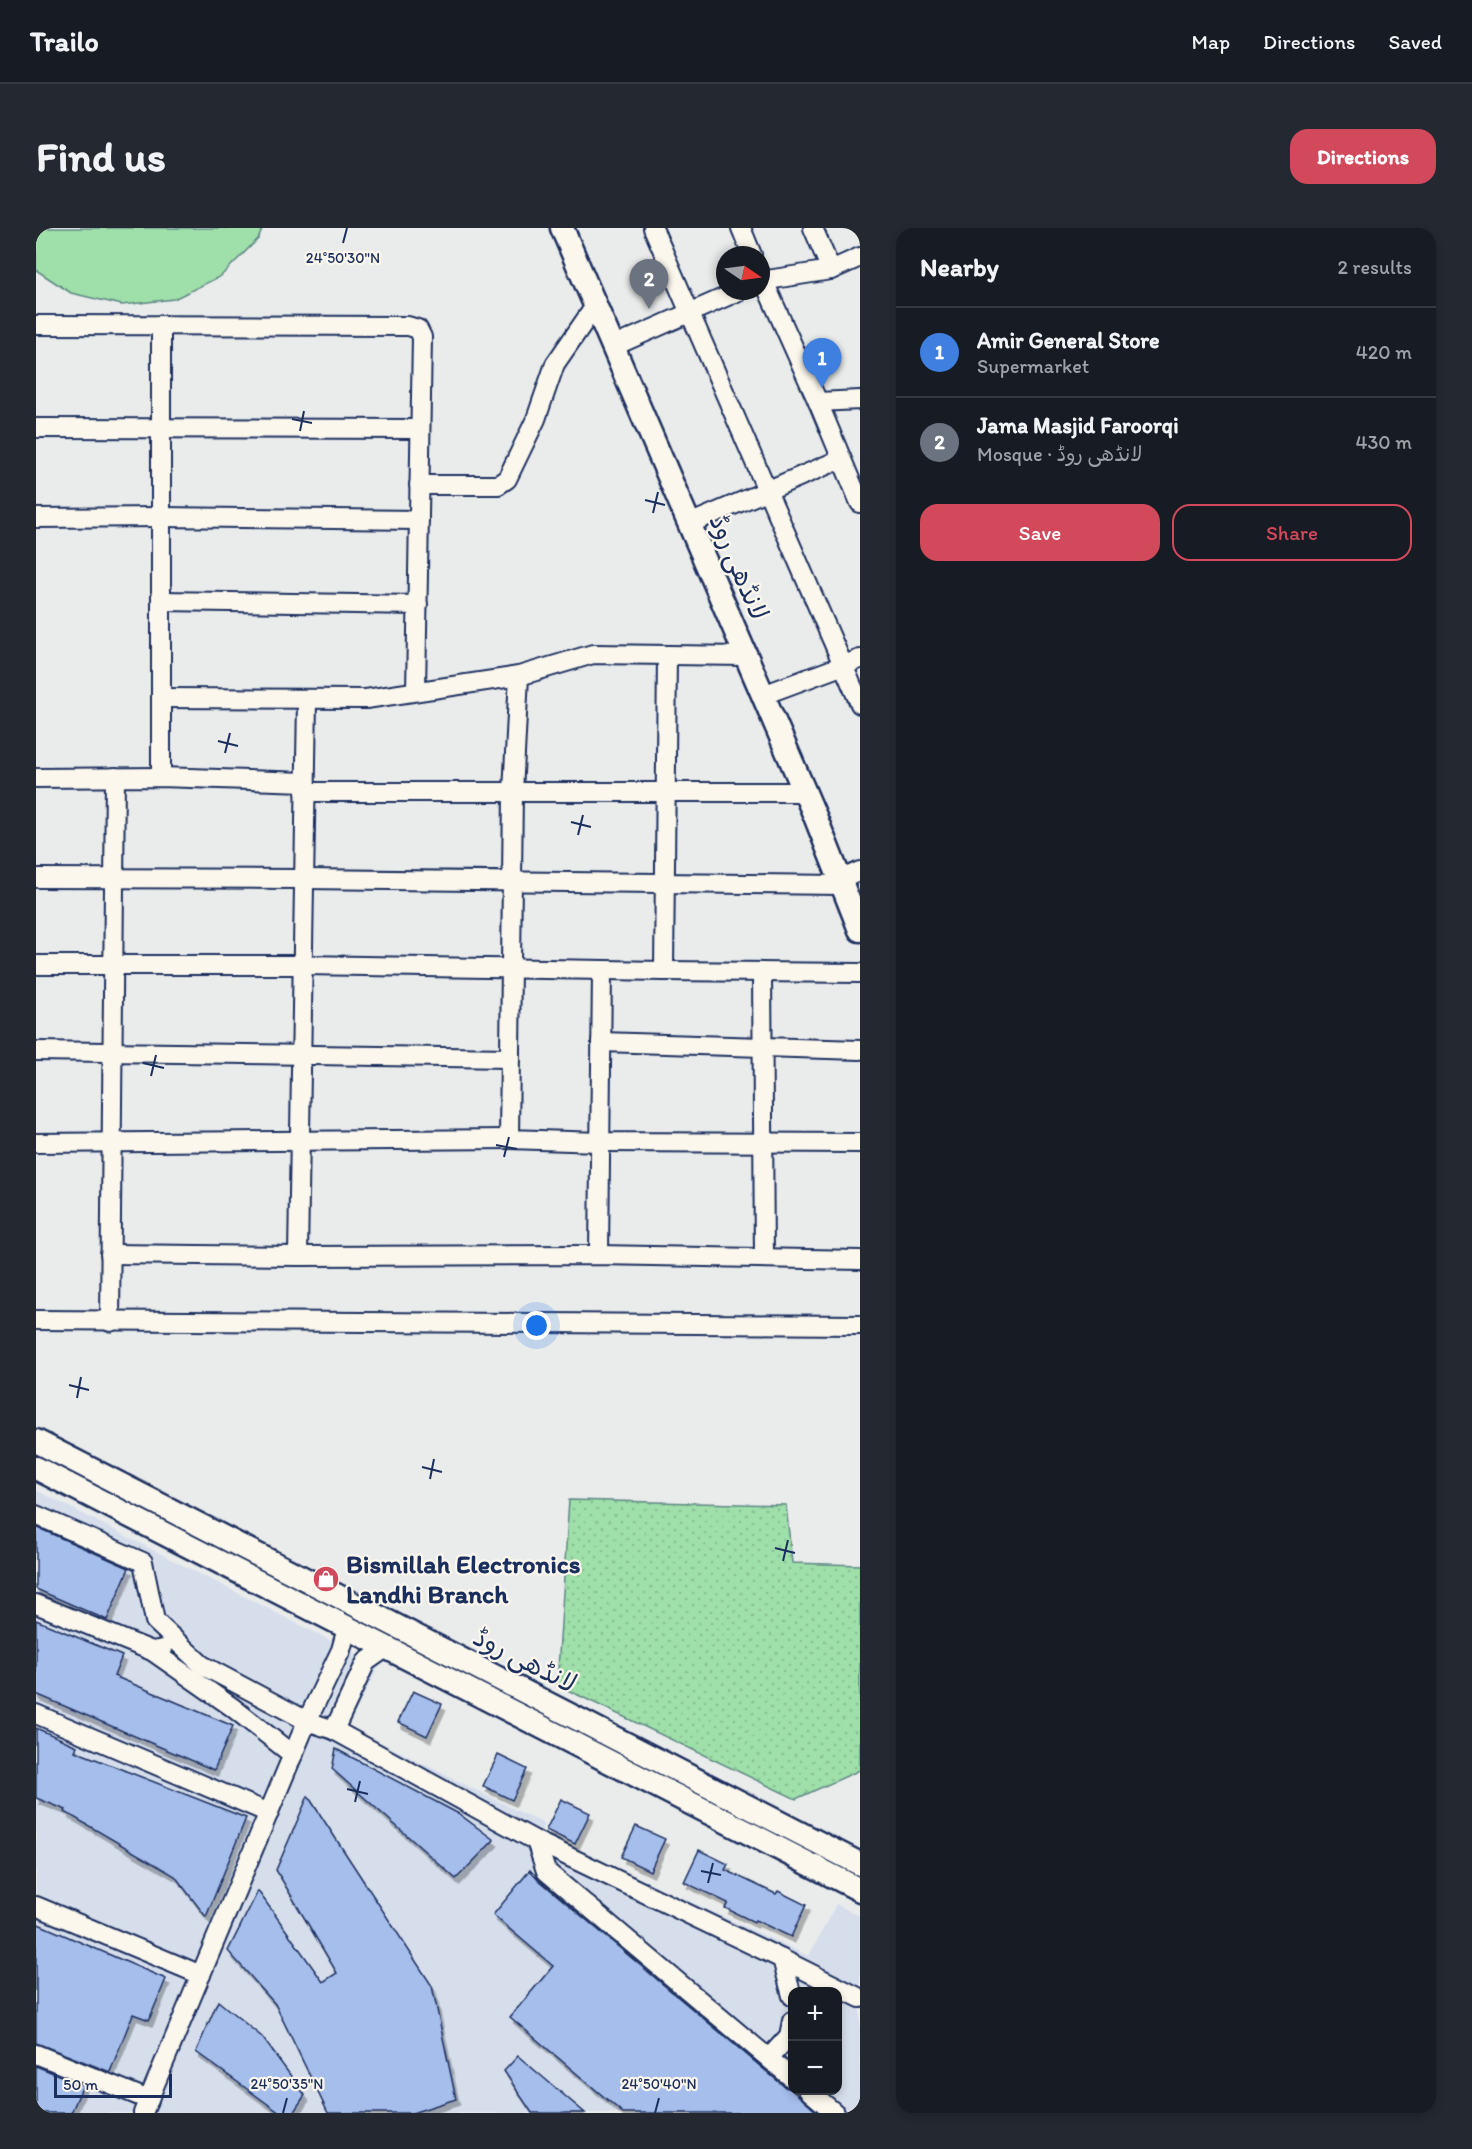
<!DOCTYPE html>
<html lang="en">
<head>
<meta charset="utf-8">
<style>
  body { margin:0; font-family:Itim,"Playpen Sans Arabic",sans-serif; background:#242831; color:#f1f3f6 }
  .controls { position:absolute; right:18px; bottom:18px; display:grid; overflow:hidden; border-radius:12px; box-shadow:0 3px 9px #0003 }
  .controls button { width:54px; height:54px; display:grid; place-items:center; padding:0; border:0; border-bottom:2px solid #363941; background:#171b24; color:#f1f3f6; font:30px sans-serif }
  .compass { position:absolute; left:680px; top:18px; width:54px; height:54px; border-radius:50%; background:#171b24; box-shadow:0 3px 9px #0003; rotate:103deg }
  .scale { position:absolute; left:18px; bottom:15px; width:118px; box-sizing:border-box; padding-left:6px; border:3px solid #1b2f5e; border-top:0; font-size:16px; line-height:21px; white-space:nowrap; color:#1b2f5e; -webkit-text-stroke:4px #fbf7ec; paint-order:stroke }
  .you { position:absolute; left:501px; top:1098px; width:21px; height:21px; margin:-15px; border:4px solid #fff; border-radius:50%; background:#1a73e8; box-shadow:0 0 0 9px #1a73e833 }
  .badge { display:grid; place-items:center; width:39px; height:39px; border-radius:50%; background:#d1495b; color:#fff; font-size:20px; font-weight:700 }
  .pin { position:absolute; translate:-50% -50px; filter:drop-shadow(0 2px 3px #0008) }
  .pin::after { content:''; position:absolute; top:32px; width:21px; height:18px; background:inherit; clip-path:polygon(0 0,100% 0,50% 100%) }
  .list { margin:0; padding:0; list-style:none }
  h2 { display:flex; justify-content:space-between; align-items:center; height:78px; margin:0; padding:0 24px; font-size:26px }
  h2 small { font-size:20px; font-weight:400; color:#9ea1a6 }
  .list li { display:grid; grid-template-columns:39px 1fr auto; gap:18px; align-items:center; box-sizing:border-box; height:90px; padding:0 24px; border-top:2px solid #363941 }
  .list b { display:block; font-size:22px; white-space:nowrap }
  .list p { margin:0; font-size:20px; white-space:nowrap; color:#9ea1a6 }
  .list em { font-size:20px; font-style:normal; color:#9ea1a6 }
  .actions { display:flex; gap:12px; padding:18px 24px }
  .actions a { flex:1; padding:14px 0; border:2px solid #d1495b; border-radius:18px; text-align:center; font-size:21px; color:#d1495b }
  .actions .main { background:#d1495b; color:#fff }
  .map { position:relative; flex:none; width:824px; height:1885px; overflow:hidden; border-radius:18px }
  header { display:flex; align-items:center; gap:36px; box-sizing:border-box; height:84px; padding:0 30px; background:#171b24; border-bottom:2px solid #363941 }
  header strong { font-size:28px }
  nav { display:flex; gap:33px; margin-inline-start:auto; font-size:21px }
  .intro { display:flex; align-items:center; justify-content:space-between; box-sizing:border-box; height:144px; padding:0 36px }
  h1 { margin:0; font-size:42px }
  .button { padding:15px 27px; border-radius:18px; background:#d1495b; color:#fff; font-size:21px; font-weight:700 }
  main { display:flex; gap:36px; padding:0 36px }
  aside { flex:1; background:#171b24; border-radius:18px; box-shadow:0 3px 9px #0003 }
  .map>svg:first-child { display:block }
  .built { fill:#d6deec; fill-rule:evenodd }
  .grass { fill:#9fdfa9; stroke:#5d8784; stroke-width:1.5 }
  .park { fill:url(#park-dots); stroke:#5d8784; stroke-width:1.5 }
  .building { fill:#a6beec; stroke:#1b2f5e; stroke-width:1.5; filter:url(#shadow) }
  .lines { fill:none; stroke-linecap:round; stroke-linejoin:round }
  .minor-casing { stroke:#1b2f5e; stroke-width:22 }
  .major-casing { stroke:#1b2f5e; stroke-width:27 }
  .minor { stroke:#fbf7ec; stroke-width:18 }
  .major { stroke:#fbf7ec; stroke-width:22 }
  .ticks { fill:none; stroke:#1b2f5e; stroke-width:2 }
  .labels { text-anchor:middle; stroke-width:4.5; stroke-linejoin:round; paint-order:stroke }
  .street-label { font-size:26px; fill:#1b2f5e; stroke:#fbf7ec }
  .poi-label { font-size:26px; font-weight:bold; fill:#1b2f5e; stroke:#fbf7ec; text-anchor:start }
  .ticks-label { font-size:15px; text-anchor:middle; fill:#1b2f5e; stroke:#fbf7ec; stroke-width:4.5; stroke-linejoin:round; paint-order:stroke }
</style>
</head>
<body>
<header>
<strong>Trailo</strong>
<nav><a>Map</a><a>Directions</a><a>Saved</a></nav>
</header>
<div class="intro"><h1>Find us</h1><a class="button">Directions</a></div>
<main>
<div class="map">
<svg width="824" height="1885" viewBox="0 0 824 1885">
  <defs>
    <pattern id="park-dots" width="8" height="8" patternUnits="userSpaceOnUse" patternTransform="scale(1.5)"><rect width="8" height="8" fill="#9fdfa9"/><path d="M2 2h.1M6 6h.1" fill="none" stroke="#88c094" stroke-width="1.8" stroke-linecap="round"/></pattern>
    <filter id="shadow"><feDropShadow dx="3.5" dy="6" stdDeviation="0" flood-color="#0004"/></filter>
  </defs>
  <rect width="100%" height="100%" fill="#eaecec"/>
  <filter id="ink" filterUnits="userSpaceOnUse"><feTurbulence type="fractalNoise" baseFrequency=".0167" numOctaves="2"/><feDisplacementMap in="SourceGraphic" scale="12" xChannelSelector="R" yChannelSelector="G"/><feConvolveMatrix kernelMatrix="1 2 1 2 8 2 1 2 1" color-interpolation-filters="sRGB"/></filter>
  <g filter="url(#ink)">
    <path class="built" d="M0 1262 299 1415 326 1430 335 1439 343 1438 312 1498 508 1596 505 1605 773 1728 800 1676 824 1688V1885H0ZM756 1764H802V1862H756Z"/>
    <path class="grass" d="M0 0H227L222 11 185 48 138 71 86 77 35 65 0 42Z"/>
    <path class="park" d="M533 1272 750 1277 756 1335 824 1337V1542L760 1571 521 1457Z"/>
    <g class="building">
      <path d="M0 1299 93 1340 71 1392 0 1361Z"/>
      <path d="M0 1392 86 1428 78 1448 197 1498 178 1542 0 1466Z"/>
      <path d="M377 1463 406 1476 391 1508 362 1494Z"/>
      <path d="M0 1500 41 1518 39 1523 210 1590 170 1689 139 1648 29 1584 30 1582 0 1570Z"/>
      <path d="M300 1521 423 1586 458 1612 420 1651 296 1541Z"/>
      <path d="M462 1527 491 1541 476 1572 447 1558Z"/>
      <path d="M272 1568 396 1758 420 1871 376 1885H292L239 1776 192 1723 222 1663 287 1754 301 1745 240 1642Z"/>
      <path d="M525 1571 554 1585 539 1616 510 1602Z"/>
      <path d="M600 1598 629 1611 614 1643 585 1629Z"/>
      <path d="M663 1622 692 1636 689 1642 740 1666 742 1663 770 1677 755 1709 719 1692 718 1694 689 1680 692 1675 648 1654Z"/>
      <path d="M494 1642 503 1652 749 1859 755 1861 782 1885H587L474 1789 517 1738 457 1687Z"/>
      <path d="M0 1695 130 1751 113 1792 97 1786 74 1844 0 1815Z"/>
      <path d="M182 1773 226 1809 269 1867 257 1885H244L160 1824Z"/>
      <path d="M482 1828 549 1885H496L468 1843Z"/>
      <path d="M0 1838 47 1857 35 1885H0Z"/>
    </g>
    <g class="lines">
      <defs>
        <g id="minor">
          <path d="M617 0 824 476"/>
          <path d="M705 0 716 27"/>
          <path d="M777 0 795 42"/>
          <path d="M725 47 782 174 824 275"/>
          <path d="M725 53 795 42 824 29"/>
          <path d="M0 97 372 98 382 101 386 109 380 463"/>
          <path d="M576 119 703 63"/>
          <path d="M782 174 824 172"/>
          <path d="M0 200 384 201"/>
          <path d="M383 257H462L471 251 500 191 519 136 559 78"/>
          <path d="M0 290 125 289 383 292"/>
          <path d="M653 296 805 231"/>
          <path d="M125 373 382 377"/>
          <path d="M483 448 477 564 473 911 564 914 824 915"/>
          <path d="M727 467 824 431"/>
          <path d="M125 470 330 471 483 448 557 426 710 428"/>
          <path d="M125 549V97"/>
          <path d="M0 550 125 549 269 554"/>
          <path d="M269 564H769"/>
          <path d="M0 650 268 651 806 657"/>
          <path d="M804 652 824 643"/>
          <path d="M0 737H267L628 743 631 427"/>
          <path d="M628 743 824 745"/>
          <path d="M726 744 728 1030"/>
          <path d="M565 814 824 822"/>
          <path d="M0 823 474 830"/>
          <path d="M0 915 473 911"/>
          <path d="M74 1026 262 1028 563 1027 824 1032"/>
          <path d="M563 1027 566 743"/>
          <path d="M262 1028 271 472"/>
          <path d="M0 1092 824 1097"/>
          <path d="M74 1094 79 549"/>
          <path d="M0 1287 107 1334 119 1393 166 1437 271 1493 298 1502 500 1613 510 1643 756 1850"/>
          <path d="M0 1376 116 1423 127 1421"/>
          <path d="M116 1423 196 1479 257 1527"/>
          <path d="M0 1486 233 1585"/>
          <path d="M298 1502 330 1434 350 1420"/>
          <path d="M500 1613 746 1731 756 1768"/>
          <path d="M0 1678 165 1747"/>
          <path d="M746 1731 824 1770"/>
          <path d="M0 1826 113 1872"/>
          <path d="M733 1830 753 1808 756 1793"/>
          <path d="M772 1862 799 1885"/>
          <path d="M107 1885 271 1493 305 1422 311 1400"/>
        </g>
        <g id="major">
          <path d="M526 0 779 588 824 702"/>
          <path d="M0 1213 824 1636"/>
          <path d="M0 1240 824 1662"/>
        </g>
      </defs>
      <use href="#minor" class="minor-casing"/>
      <use href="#major" class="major-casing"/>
      <use href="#minor" class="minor"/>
      <use href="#major" class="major"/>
    </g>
  </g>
  <path class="ticks" d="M307 15 311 0M256 191 276 195M264 203 268 183M609 272 629 277M617 285 622 264M182 513 202 518M189 525 194 505M535 594 555 599M542 607 547 587M107 835 128 840M115 848 120 827M460 917 481 921M468 929 473 909M33 1157 53 1162M41 1170 45 1149M386 1239 406 1244M394 1251 398 1231M739 1320 759 1325M747 1333 752 1312M311 1561 332 1566M319 1574 324 1553M665 1643 685 1647M672 1655 677 1635M247 1885 251 1870M619 1885 623 1870"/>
  <defs>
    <symbol id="shop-disc" viewBox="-11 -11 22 22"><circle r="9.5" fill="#d1495b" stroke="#fbf7ec"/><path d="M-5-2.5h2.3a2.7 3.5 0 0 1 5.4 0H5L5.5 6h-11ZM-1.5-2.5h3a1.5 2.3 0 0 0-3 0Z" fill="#fff"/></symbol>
  </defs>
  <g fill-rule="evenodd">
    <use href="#shop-disc" x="275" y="1336" width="30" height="30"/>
  </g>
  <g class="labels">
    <g class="street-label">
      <text transform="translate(703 339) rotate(67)" y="9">لانڈھی روڈ</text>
      <text transform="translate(489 1432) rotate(27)" y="9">لانڈھی روڈ</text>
    </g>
    <g class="poi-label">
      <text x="310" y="1345">Bismillah Electronics<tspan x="310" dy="30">Landhi Branch</tspan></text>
    </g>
  </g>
  <g class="ticks-label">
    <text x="307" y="35">24°50'30"N</text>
    <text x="251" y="1861">24°50'35"N</text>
    <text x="623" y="1861">24°50'40"N</text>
  </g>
</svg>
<div class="controls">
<button>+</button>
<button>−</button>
</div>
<svg class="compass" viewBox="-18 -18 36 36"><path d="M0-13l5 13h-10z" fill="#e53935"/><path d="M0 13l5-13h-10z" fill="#9ea1a6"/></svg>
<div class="scale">50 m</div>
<div class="you"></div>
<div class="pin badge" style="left:786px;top:160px;background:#3f7fe0">1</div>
<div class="pin badge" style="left:613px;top:81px;background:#6b7280">2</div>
</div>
<aside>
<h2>Nearby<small>2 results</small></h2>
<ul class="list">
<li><span class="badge" style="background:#3f7fe0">1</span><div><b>Amir General Store</b><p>Supermarket</p></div><em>420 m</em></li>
<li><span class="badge" style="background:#6b7280">2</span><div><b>Jama Masjid Faroorqi</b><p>Mosque · لانڈھی روڈ</p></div><em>430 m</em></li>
</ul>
<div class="actions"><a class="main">Save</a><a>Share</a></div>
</aside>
</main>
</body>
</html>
